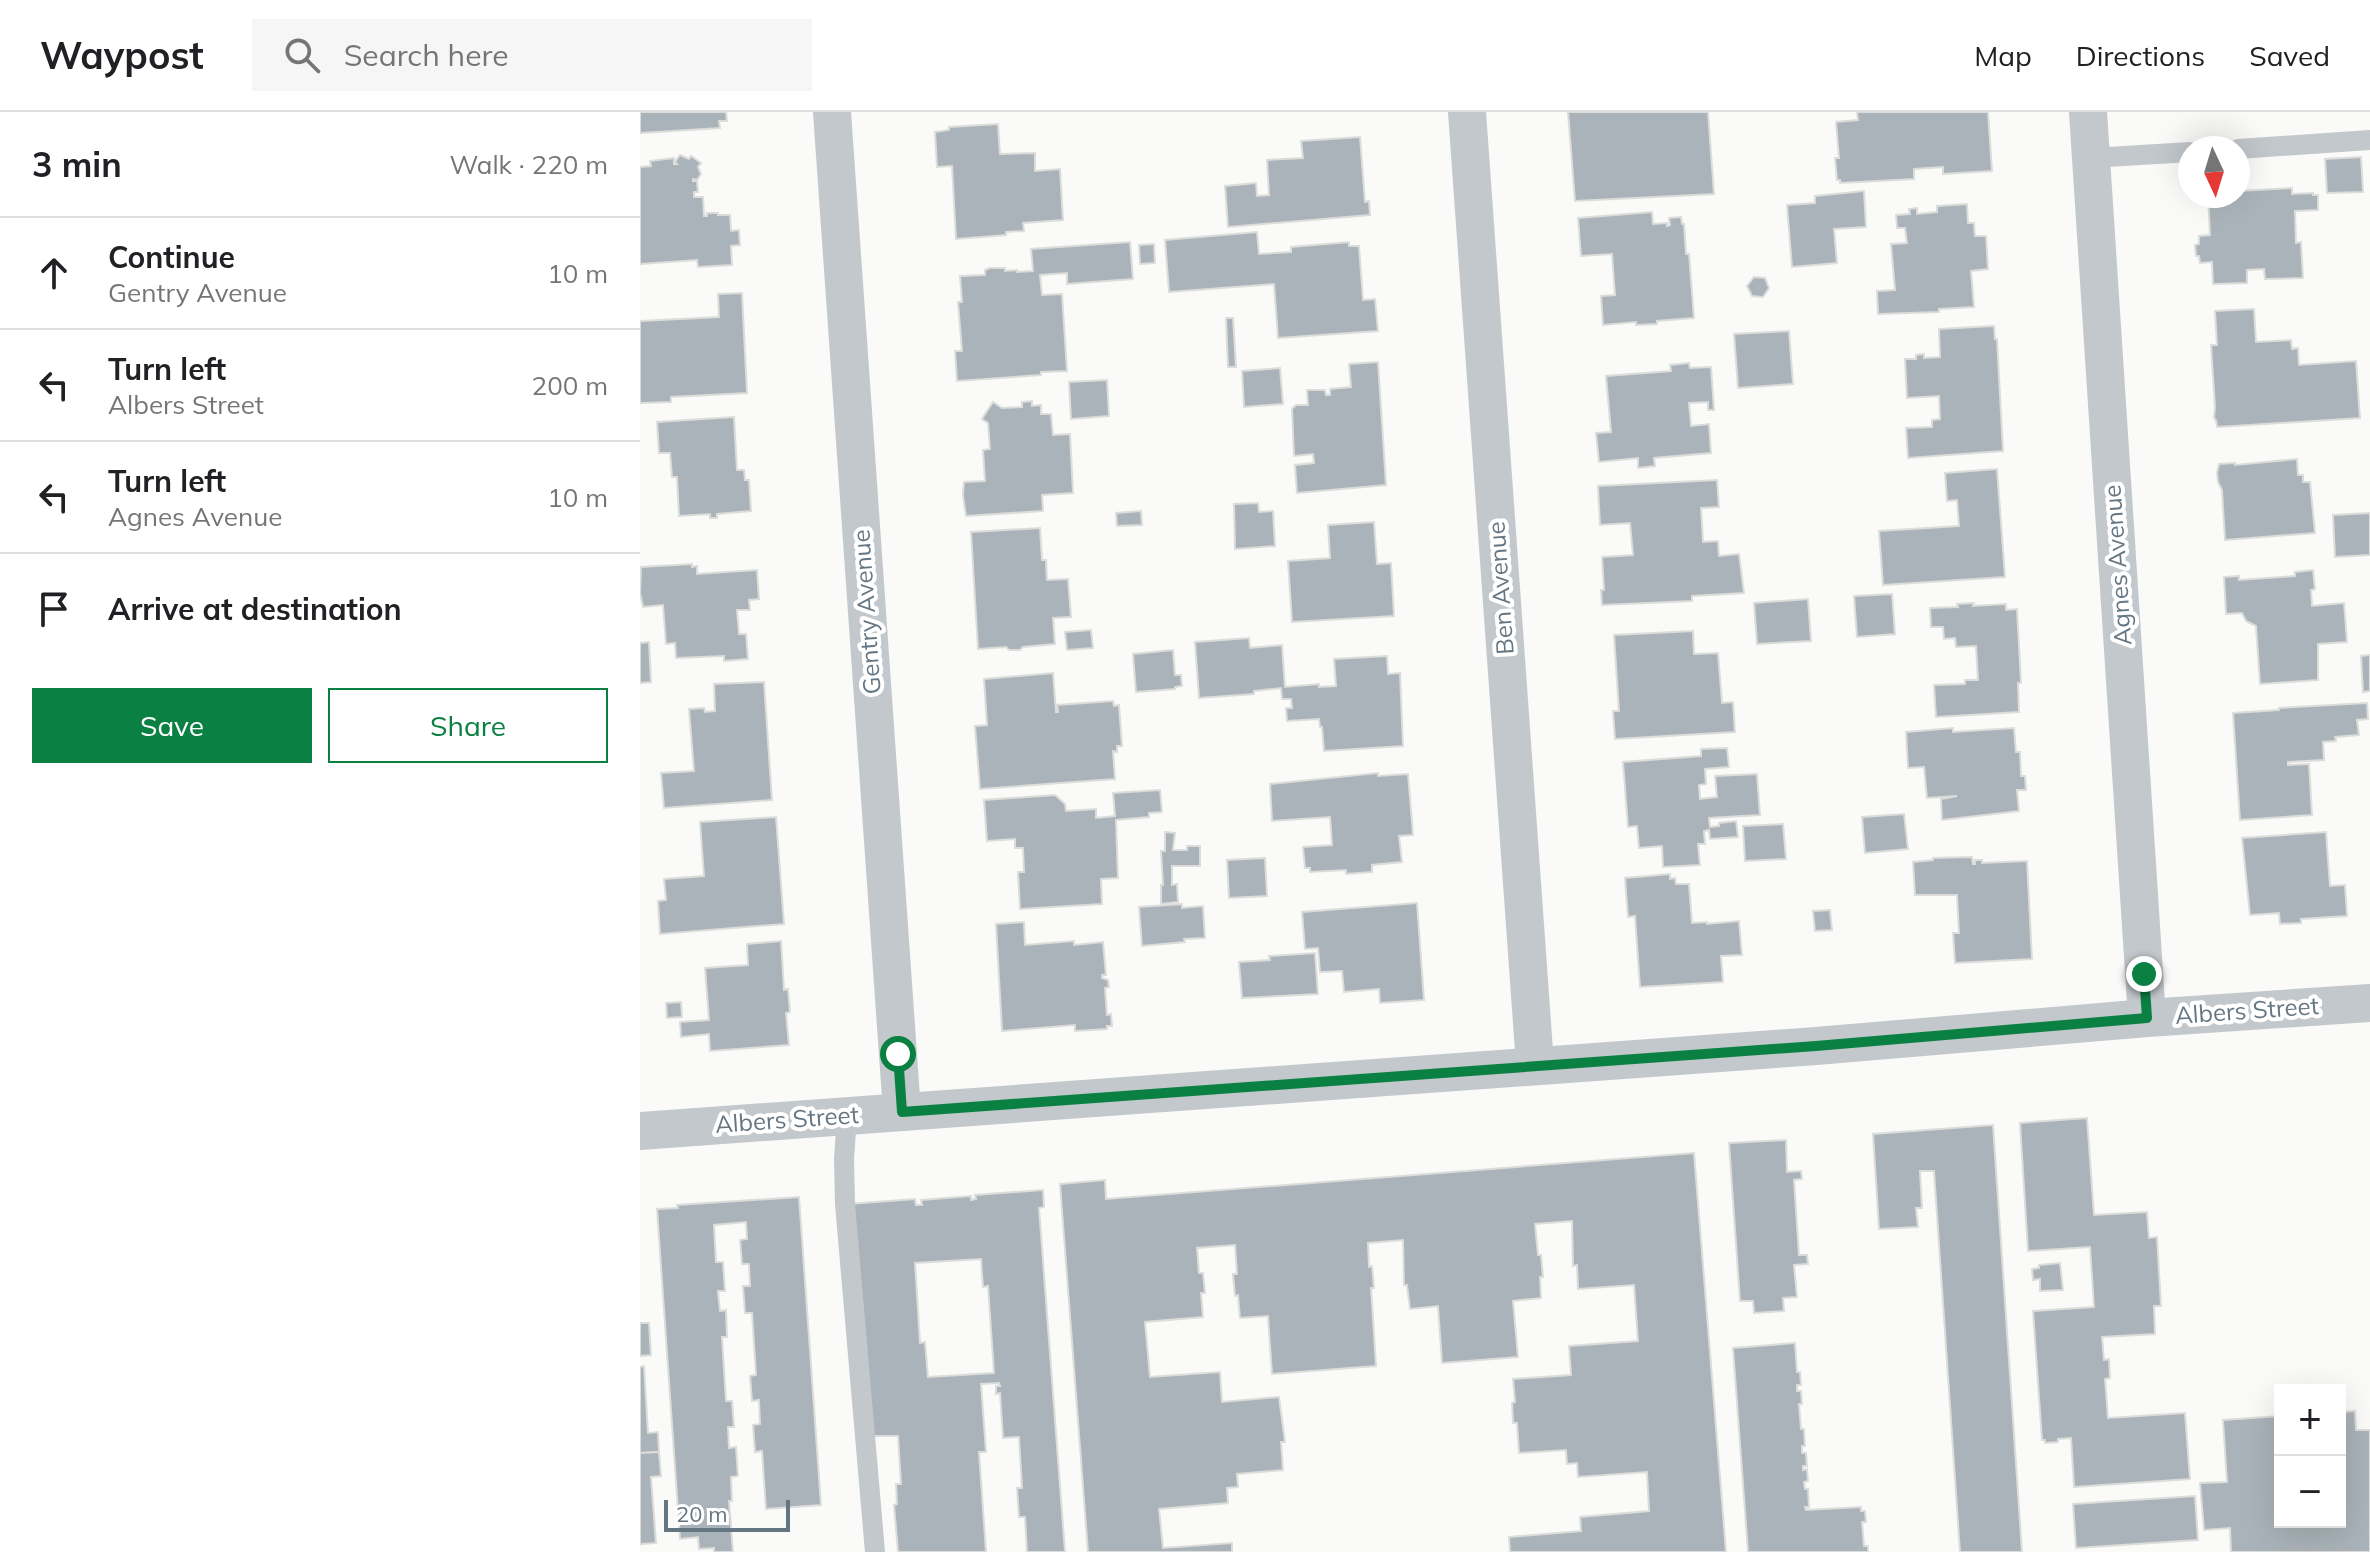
<!DOCTYPE html>
<html lang="en">
<head>
<meta charset="utf-8">
<style>
  body { margin:0; font-family:Mulish,sans-serif; background:#f6f6f6; color:#202124 }
  .controls { position:absolute; right:24px; bottom:24px; display:grid; overflow:hidden; border-radius:0px; box-shadow:0 8px 32px #0002 }
  .controls button { width:72px; height:72px; display:grid; place-items:center; padding:0; border:0; border-bottom:2px solid #e0e0e0; background:#fff; color:#202124; font:40px sans-serif }
  .compass { position:absolute; left:1538px; top:24px; width:72px; height:72px; border-radius:50%; background:#fff; box-shadow:0 8px 32px #0002; rotate:176deg }
  .scale { position:absolute; left:24px; bottom:20px; width:126px; box-sizing:border-box; padding-left:8px; border:4px solid #657683; border-top:0; font-size:22px; line-height:28px; white-space:nowrap; color:#657683; -webkit-text-stroke:6px #fff; paint-order:stroke }
  .stop { position:absolute; width:24px; height:24px; margin:-18px; border:6px solid #0b8043; border-radius:50%; background:#fff }
  .stop.end { background:#0b8043; border-color:#fff; box-shadow:0 2px 8px #0008 }
  .list { margin:0; padding:0; list-style:none }
  h2 { display:flex; justify-content:space-between; align-items:center; height:104px; margin:0; padding:0 32px; font-size:34px }
  h2 small { font-size:26px; font-weight:400; color:#757577 }
  .list li { display:grid; grid-template-columns:52px 1fr auto; gap:24px; align-items:center; box-sizing:border-box; height:112px; padding:0 32px; border-top:2px solid #e0e0e0 }
  .list b { display:block; font-size:30px; white-space:nowrap }
  .list p { margin:0; font-size:26px; white-space:nowrap; color:#757577 }
  .list em { font-size:26px; font-style:normal; color:#757577 }
  .actions { display:flex; gap:16px; padding:24px 32px }
  .actions a { flex:1; padding:18px 0; border:2px solid #0b8043; border-radius:0px; text-align:center; font-size:28px; color:#0b8043 }
  .actions .main { background:#0b8043; color:#fff }
  .icon { flex:none; width:44px; height:44px; fill:none; stroke:currentColor; stroke-width:2; stroke-linecap:round; stroke-linejoin:round }
  .map { position:relative; flex:none; width:1730px; height:1440px; overflow:hidden }
  header { display:flex; align-items:center; gap:48px; box-sizing:border-box; height:112px; padding:0 40px; background:#fff; border-bottom:2px solid #e0e0e0 }
  header strong { font-size:38px }
  nav { display:flex; gap:44px; margin-inline-start:auto; font-size:28px }
  .search { width:560px; height:72px; background:#f6f6f6; display:flex; align-items:center; gap:20px; box-sizing:border-box; padding:0 28px; border-radius:0px; color:#757577; font-size:30px }
  main { display:flex }
  aside { flex:1; background:#fff }
  .map>svg:first-child { display:block }
  .building { fill:#aab3b9; stroke:#dcdcda; stroke-width:2; fill-rule:evenodd }
  .lines { fill:none; stroke-linecap:round; stroke-linejoin:round }
  .lane { stroke:#c3c8cc; stroke-width:20 }
  .street { stroke:#c3c8cc; stroke-width:38 }
  .route { stroke:#0b8043; stroke-width:10 }
  .labels { text-anchor:middle; stroke-width:8; stroke-linejoin:round; paint-order:stroke }
  .street-label { font-size:24px; fill:#657683; stroke:#fff }
</style>
</head>
<body>
<header>
<strong>Waypost</strong>
<div class="search"><svg class="icon" aria-label="search" viewBox="0 0 24 24"><circle cx="10" cy="10" r="6"/><path d="M15 15l6 6"/></svg>Search here</div>
<nav><a>Map</a><a>Directions</a><a>Saved</a></nav>
</header>
<main>
<aside>
<h2>3 min<small>Walk · 220 m</small></h2>
<ul class="list">
<li><svg class="icon" aria-label="ahead" viewBox="0 0 24 24"><path d="M12 20V5M6 11l6-6 6 6"/></svg><div><b>Continue</b><p>Gentry Avenue</p></div><em>10 m</em></li>
<li><svg class="icon" aria-label="left" viewBox="0 0 24 24"><path d="M17 20v-9H6M10 6l-5 5 5 5"/></svg><div><b>Turn left</b><p>Albers Street</p></div><em>200 m</em></li>
<li><svg class="icon" aria-label="left" viewBox="0 0 24 24"><path d="M17 20v-9H6M10 6l-5 5 5 5"/></svg><div><b>Turn left</b><p>Agnes Avenue</p></div><em>10 m</em></li>
<li><svg class="icon" aria-label="arrive" viewBox="0 0 24 24"><path d="M6 21V4h12l-3 4 3 4H6"/></svg><div><b>Arrive at destination</b></div></li>
</ul>
<div class="actions"><a class="main">Save</a><a>Share</a></div>
</aside>
<div class="map">
<svg width="1730" height="1440" viewBox="0 0 1730 1440">
  <rect width="100%" height="100%" fill="#fafaf8"/>
  <g class="building">
    <path d="M0 0H86L87 9H79L80 16 0 21Z"/>
    <path d="M928 0H1068L1074 82 935 89Z"/>
    <path d="M1217 0H1348L1352 59 1303 62V55L1274 57V67L1200 71V68H1197L1195 46H1199L1196 10 1218 8Z"/>
    <path d="M358 12 360 42 395 41V59L420 57 423 108 383 111 384 119 366 120V123L316 127 312 54 297 55 295 20 309 18V15Z"/>
    <path d="M720 25 725 90 729 89 730 103 588 115 585 74 616 71 617 84 629 83 627 48 663 46 661 29Z"/>
    <path d="M40 43 49 47 51 44 61 51 58 55 61 62 57 68 53 67V69H57L58 80H54V85H63L64 104H67V101H78V103H90L91 119 99 118 100 133 91 134 92 153 58 155 57 148 0 152V55L11 54 10 49 34 46V52H37L35 50Z"/>
    <path d="M1721 45 1723 80 1687 81 1685 47Z"/>
    <path d="M1652 76V82L1673 81V83H1678V98L1655 99 1656 131 1661 130 1663 166 1625 167 1624 157 1607 158V171L1573 172 1572 150 1560 151 1559 144H1556L1555 133 1559 132V124L1570 123 1568 84H1598V79Z"/>
    <path d="M1224 79 1226 115 1194 117 1197 151 1152 155 1147 93 1175 91V84Z"/>
    <path d="M1327 92 1328 111H1334L1335 124H1346L1348 157 1331 159 1334 195 1299 197V200L1238 202 1237 179 1255 178 1251 132 1267 131 1265 116H1257L1256 103 1270 102 1269 97 1277 96V102L1297 100V94Z"/>
    <path d="M1012 100 1013 112 1027 111V114L1030 113 1029 106 1041 105 1042 112H1044L1046 142H1049L1054 206 1017 209V212L996 213V210L963 213 961 184 975 183 972 142 941 144 938 106Z"/>
    <path d="M617 120 619 142 651 140V135L709 130V134H719L723 188 735 187 738 219 638 226 634 172 529 180 525 128Z"/>
    <path d="M490 130 493 167 427 172V161L400 163 402 183 422 182 427 259 401 260V263L317 269 315 239H322L318 190H322L320 164 345 163V158L350 156H365V159L377 158V160L393 159 391 137Z"/>
    <path d="M514 132 515 151 500 152 499 133Z"/>
    <path d="M1114 165 1125 166 1129 176 1123 185 1112 184 1107 174Z"/>
    <path d="M102 181 107 281 31 285V290L0 291V209L79 205 78 182Z"/>
    <path d="M1614 197 1616 230 1651 228 1652 237 1658 236 1659 253 1716 249 1720 306 1577 315 1576 308 1574 306 1575 295 1571 233H1577L1575 199Z"/>
    <path d="M586 206H593L596 255H588Z"/>
    <path d="M1354 214 1355 227H1357L1363 339 1268 346 1266 316 1292 315V308L1300 307 1299 284 1267 286 1265 247H1276V243L1284 242V246L1300 245 1299 217Z"/>
    <path d="M1149 219 1153 272 1098 276 1094 222Z"/>
    <path d="M738 250 746 373 657 381 655 353 674 351 673 342 654 344 652 297 656 293H668L667 278H685L686 283H690V277L711 275 709 252Z"/>
    <path d="M1049 251 1050 256 1071 255 1074 298H1068V290L1049 291 1051 314 1069 312 1071 341 1014 346 1015 354 998 356V346L959 350 956 321 971 320 966 264 1031 259 1030 253Z"/>
    <path d="M640 256 643 292 604 295 602 259Z"/>
    <path d="M467 268 469 304 431 307 429 270Z"/>
    <path d="M392 289V294L401 293V302H411L413 323 430 322 433 381 402 383 403 399 326 404 323 383 324 370 345 369 343 338 350 337 348 311 342 307 353 290 362 296 382 295V290Z"/>
    <path d="M94 305 97 358H104L105 368H109L111 399 77 402V406H70V402L39 404 37 365H32L30 341H19L17 310Z"/>
    <path d="M1657 347 1658 363H1663V370H1670L1675 421 1585 428 1582 378 1578 370 1577 361 1579 352 1595 351V353Z"/>
    <path d="M1357 357 1365 465 1243 473 1239 419 1319 414 1317 388 1307 389 1305 361Z"/>
    <path d="M1077 368 1079 395 1061 396 1063 430 1078 429 1079 444 1099 442 1104 481 1052 484V489L962 493 961 478H964L962 445 993 443 990 411 960 413 958 374Z"/>
    <path d="M618 391 619 400 633 399 635 434 595 437 594 392Z"/>
    <path d="M501 399 502 413 477 414 476 401Z"/>
    <path d="M1730 401V443L1695 445 1693 403Z"/>
    <path d="M734 410 737 452 751 451 754 504 652 510 648 449 690 446 688 413Z"/>
    <path d="M400 416 402 448H406L407 468 428 467 431 505 413 506 415 532 383 535 380 538H369L366 535 338 537 331 420Z"/>
    <path d="M52 452V455L57 454V462L117 458 119 487 109 488 110 498H97L99 522H106L108 547 84 549V544L36 546 35 531 26 532 23 493 3 495 0 481 1 455Z"/>
    <path d="M1673 458 1675 477 1671 478 1672 494 1704 491 1707 530 1678 532V568L1620 572 1616 514 1606 509 1602 501 1586 502 1584 465 1599 464V468L1655 464V460Z"/>
    <path d="M1252 482 1255 522 1217 525 1214 484Z"/>
    <path d="M1168 487 1171 529 1117 532 1114 491Z"/>
    <path d="M1334 491 1333 494 1366 492V498L1377 497 1381 571H1378L1379 600 1296 605 1294 573 1325 572V568H1338L1336 534 1316 535 1315 526 1304 527 1303 515H1291L1290 496 1318 495 1317 492Z"/>
    <path d="M451 518 453 536 427 538 425 520Z"/>
    <path d="M1053 519 1054 542 1078 541 1082 591 1093 590 1095 620 975 627 973 599H979L974 523Z"/>
    <path d="M609 526 610 536 642 533 645 575 679 572V575L696 574 694 547 747 544 748 562 760 561 763 634 684 639 682 615H680L679 607 647 609 646 596H652L651 587H642L641 576 614 579V582L559 586 555 530Z"/>
    <path d="M9 530 11 570 0 571V531Z"/>
    <path d="M533 538 535 563H541L542 574 535 575V577L496 580 493 542Z"/>
    <path d="M1730 543V579L1723 580 1721 544Z"/>
    <path d="M413 561 416 600H418L417 593 473 589 474 594 479 593 482 634H477V640L473 639 475 667 340 677 335 614 347 613 344 567Z"/>
    <path d="M124 570 132 688 24 696 21 661 54 659 49 597 64 596 65 600 75 599 74 572Z"/>
    <path d="M1727 591 1728 607 1717 608 1719 623 1695 625 1696 629 1683 630 1684 648 1648 650V653L1669 652 1672 703 1600 708 1593 601 1639 598V596Z"/>
    <path d="M1313 616V620L1374 616 1376 640H1380L1381 664H1385L1386 678H1377L1379 699 1302 708 1301 687 1317 684 1287 686 1284 655 1268 656 1266 620Z"/>
    <path d="M1087 636 1089 655 1065 657 1066 672 1059 673 1060 687 1077 685 1075 664 1117 662 1120 703 1069 706 1070 715 1079 714V711L1096 709 1098 725 1070 727 1069 718 1064 719 1065 732H1058L1060 753 1023 755 1022 734 999 736 997 714 988 715 983 650 1061 644V637Z"/>
    <path d="M738 661V664L768 662 773 723 759 724 762 750 732 753V760L706 762V758L670 760V756H665L663 735 692 733 690 705 632 709 630 672Z"/>
    <path d="M520 678 522 700 509 701V705L476 708 478 766 461 767 462 792 380 797 378 760H384L383 736H375V727L347 729 344 688 415 683 425 692 426 699 456 697V706L475 704 473 681Z"/>
    <path d="M1264 702 1268 737 1225 741 1222 705Z"/>
    <path d="M136 705 144 812 20 822 18 789 26 788 24 767 64 764 60 710Z"/>
    <path d="M1143 712 1146 747 1105 749 1103 714Z"/>
    <path d="M525 720 535 721 533 738H547V734H560V754H532V773L537 772 538 790 521 792V773H523L521 739H525Z"/>
    <path d="M1686 720 1690 774 1705 773 1707 804 1661 807V811L1640 812 1639 801 1610 803 1602 726Z"/>
    <path d="M1332 745 1333 752H1335V748H1342V751L1387 749 1392 847 1315 851 1313 821H1319L1317 783H1275L1273 750 1293 748V746Z"/>
    <path d="M625 746 627 784 589 786 587 748Z"/>
    <path d="M1030 762V767L1035 766 1036 772H1049L1052 811 1067 810V812L1099 809 1102 843 1081 844 1083 870 1000 875 995 804 988 805 985 766Z"/>
    <path d="M777 791 784 888 740 891 739 877 704 880 702 859 680 860 678 836 665 837 662 800Z"/>
    <path d="M542 792V796L563 794 565 826 544 827 545 830 502 834 499 795Z"/>
    <path d="M1190 798 1192 818 1175 819 1173 799Z"/>
    <path d="M384 810 385 833 434 829V833L463 830 466 863H462V866L468 868 469 875 465 876 467 903 471 902 472 914H467V917L435 919V913L362 919 356 812Z"/>
    <path d="M141 829 144 878 148 877 150 900 146 901 149 933 70 939 69 922 41 925 40 910 69 908 65 856 108 853 107 832Z"/>
    <path d="M675 841 678 882 602 886 599 850 630 848 629 844Z"/>
    <path d="M41 890 42 905 27 906 26 891Z"/>
    <path d="M1447 1006 1454 1103 1507 1100 1509 1126 1517 1125 1521 1194H1514L1515 1222 1462 1225 1464 1248 1469 1247 1470 1266 1465 1267 1468 1306 1545 1301 1550 1367 1434 1375 1431 1326 1418 1327V1330L1405 1331V1328H1402L1393 1199 1454 1195 1450 1135 1388 1139 1380 1011Z"/>
    <path d="M1353 1013 1382 1440H1320L1294 1059H1280L1282 1096H1276L1278 1115 1239 1117 1233 1022Z"/>
    <path d="M1146 1028 1147 1060 1161 1059 1162 1067 1154 1068 1159 1143H1167L1168 1152 1154 1153 1157 1185 1143 1186 1144 1199 1114 1201 1113 1189H1100L1089 1031Z"/>
    <path d="M1054 1041 1086 1440H870L869 1425 941 1419 940 1405 1009 1399 1007 1360 938 1365 937 1351 927 1352 926 1338 879 1341 877 1311H873L872 1291 875 1290 873 1267 931 1263 929 1234 998 1229 994 1173 938 1177 937 1153 933 1154 932 1109 895 1112 898 1143H901L903 1165H900L901 1186 873 1189 878 1245 802 1251 798 1194 770 1197 767 1173H764L763 1128 728 1131 729 1155 732 1154 734 1176H731L736 1254 632 1262 628 1204 600 1206 598 1183 595 1184 593 1162H597L595 1133 557 1136 559 1161H563L565 1181H561L563 1205 505 1210 510 1265 580 1260 582 1290 639 1285 645 1330H641L643 1358 597 1362 598 1375 587 1376 588 1391 519 1397 523 1436 592 1431V1440H448L420 1072 465 1068 466 1087Z"/>
    <path d="M403 1078 404 1095 399 1096 425 1440H387L385 1405H379L377 1376H382L379 1325 363 1326 360 1281 356 1282V1274H360L359 1271 341 1272 346 1340H339L346 1440H258L254 1393 257 1392 256 1372H261L258 1324H230L209 1092 275 1087 276 1093H282L281 1088 331 1084V1088L336 1087 335 1083ZM341 1147 343 1175 348 1174 354 1261 288 1265 285 1230 280 1231 275 1151Z"/>
    <path d="M159 1085 181 1393 126 1397 122 1339 115 1340 113 1313 120 1312 119 1288 112 1289 110 1264 116 1263 112 1201H105L103 1174H110L109 1152H102L100 1128 107 1127 106 1110 74 1113 76 1150H83L85 1179H78L80 1199 86 1198 87 1225H82L86 1289H92L94 1315H88L89 1336 96 1335 98 1364 91 1365 92 1389H89L93 1440H74V1436L59 1437 58 1425 40 1427 17 1097 38 1096 37 1093Z"/>
    <path d="M1420 1151 1423 1178 1400 1179V1167L1393 1168 1392 1157 1399 1156V1153Z"/>
    <path d="M0 1211H9L11 1243 0 1244Z"/>
    <path d="M1155 1231 1157 1260H1160L1161 1273H1157V1279H1161L1162 1292H1159L1161 1317H1164L1165 1334H1162V1341H1166L1167 1354H1163V1358L1167 1357 1168 1369 1164 1370 1165 1377H1168L1169 1395H1165L1166 1398 1221 1395V1399H1225L1226 1410H1222L1224 1434H1228V1440H1108L1093 1236Z"/>
    <path d="M4 1254 8 1321 18 1320 19 1340 0 1341V1255Z"/>
    <path d="M1715 1299 1716 1318H1730V1440H1591L1590 1416 1564 1418 1560 1371 1587 1370 1583 1308 1640 1304V1410H1700V1300Z"/>
    <path d="M19 1340 21 1364 11 1365 16 1431 0 1432V1341Z"/>
    <path d="M1555 1384 1558 1428 1436 1436 1433 1392Z"/>
  </g>
  <g class="lines">
    <g class="lane">
      <path d="M1598 37 1730 28"/>
      <path d="M1451 46 1550 40"/>
      <path d="M207 1004 204 1047 205 1092 235 1440"/>
    </g>
    <g class="street">
      <path d="M192 0 262 1000"/>
      <path d="M827 0 895 953"/>
      <path d="M1448 0 1507 906"/>
      <path d="M0 1019 1176 934 1507 906 1730 891"/>
    </g>
  </g>
  <g class="lines">
    <path class="route" d="M258 942 262 1000 1176 934 1507 906 1504 862"/>
  </g>
  <g class="labels">
    <g class="street-label">
      <text transform="translate(1478 453) rotate(-94)" y="8">Agnes Avenue</text>
      <text transform="translate(861 476) rotate(-94)" y="8">Ben Avenue</text>
      <text transform="translate(227 500) rotate(-94)" y="8">Gentry Avenue</text>
      <text transform="translate(1607 899) rotate(-4)" y="8">Albers Street</text>
      <text transform="translate(147 1008) rotate(-4)" y="8">Albers Street</text>
    </g>
  </g>
</svg>
<div class="controls">
<button>+</button>
<button>−</button>
</div>
<svg class="compass" viewBox="-18 -18 36 36"><path d="M0-13l5 13h-10z" fill="#e53935"/><path d="M0 13l5-13h-10z" fill="#757577"/></svg>
<div class="scale">20 m</div>
<div class="stop" style="left:258px;top:942px"></div>
<div class="stop end" style="left:1504px;top:862px"></div>
</div>
</main>
</body>
</html>
